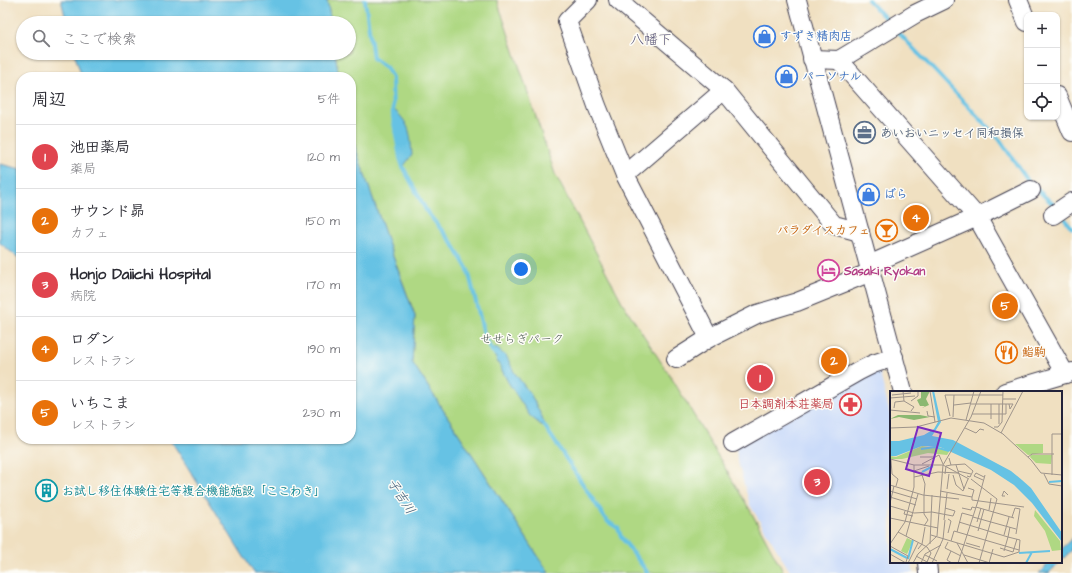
<!DOCTYPE html>
<html lang="ja">
<head>
<meta charset="utf-8">
<style>
  body { margin:0; font-family:"Architects Daughter","Klee One",sans-serif; background:#f7f7f7; color:#2b2b33 }
  .controls { position:absolute; right:12px; top:12px; display:grid; overflow:hidden; border-radius:8px; box-shadow:0 1px 3px #0004 }
  .controls button { width:36px; height:36px; display:grid; place-items:center; padding:0; border:0; border-bottom:1px solid #e1e1e2; background:#fff; color:#2b2b33; font:20px sans-serif }
  .you { position:absolute; left:521px; top:269px; width:14px; height:14px; margin:-10px; border:3px solid #fff; border-radius:50%; background:#1a73e8; box-shadow:0 0 0 6px #1a73e833 }
  .badge { display:grid; place-items:center; width:26px; height:26px; border-radius:50%; background:#db2777; color:#fff; font-size:13px; font-weight:700 }
  .pin { position:absolute; translate:-50% -50%; border:2px solid #fff; box-shadow:0 1px 4px #0006 }
  .list { margin:0; padding:0; list-style:none }
  h2 { display:flex; justify-content:space-between; align-items:center; height:52px; margin:0; padding:0 16px; font-size:17px }
  h2 small { font-size:13px; font-weight:400; color:#7c7c81 }
  .list li { display:grid; grid-template-columns:26px 1fr auto; gap:12px; align-items:center; box-sizing:border-box; height:64px; padding:0 16px; border-top:1px solid #e1e1e2 }
  .list b { display:block; font-size:15px; white-space:nowrap }
  .list p { margin:0; font-size:13px; white-space:nowrap; color:#7c7c81 }
  .list em { font-size:13px; font-style:normal; color:#7c7c81 }
  .icon { flex:none; width:22px; height:22px; fill:none; stroke:currentColor; stroke-width:2; stroke-linecap:round; stroke-linejoin:round }
  .map { position:relative; flex:none; width:1072px; height:573px; overflow:hidden }
  .search { position:absolute; background:#fff; box-shadow:0 1px 3px #0004; left:16px; top:16px; width:340px; height:44px; display:flex; align-items:center; gap:10px; box-sizing:border-box; padding:0 14px; border-radius:22px; color:#7c7c81; font-size:15px }
  .panel { position:absolute; background:#fff; box-shadow:0 1px 3px #0004; left:16px; top:72px; width:340px; height:372px; border-radius:16px }
  .map>svg:first-child { display:block }
  .built { fill:#cbdbf9 }
  .green { fill:#afd883; stroke:#687d5f }
  .water { fill:#66c2e4; stroke:#447290 }
  .lines { fill:none; stroke-linecap:round; stroke-linejoin:round }
  .stream { stroke:#66c2e4; stroke-width:4 }
  .minor-casing { stroke:#413e4f; stroke-width:20 }
  .minor { stroke:#fff; stroke-width:18 }
  .labels { text-anchor:middle; stroke-width:3; stroke-linejoin:round; paint-order:stroke }
  .shop-label { font-size:12px; font-weight:bold; fill:#366cbe; stroke:#fdfcf7; text-anchor:start }
  .service-label { font-size:12px; font-weight:bold; fill:#4e5e75; stroke:#fdfcf7; text-anchor:start }
  .food-label { font-size:12px; font-weight:bold; fill:#c56008; stroke:#fdfcf7; text-anchor:end }
  .hotel-label { font-size:12px; font-weight:bold; fill:#b23c85; stroke:#fdfcf7; text-anchor:start }
  .park-label { font-size:12px; fill:#4c5951; stroke:#fdfcf7 }
  .health-label { font-size:12px; font-weight:bold; fill:#be3a42; stroke:#fdfcf7; text-anchor:end }
  .culture-label { font-size:12px; font-weight:bold; fill:#0d838f; stroke:#fdfcf7; text-anchor:start }
  .water-label { font-size:13px; font-style:italic; fill:#3a5a76; stroke:#fdfcf7 }
  .quarter-label { font-size:14px; fill:#5c5879; stroke:#fdfcf7 }
  .inset-river { fill:none; stroke:#66c2e4; stroke-width:2 }
  .inset-road { fill:none; stroke:#9e948b; stroke-width:1 }
  .view { fill:#7b2cbf; fill-opacity:0.15; stroke:#7b2cbf; stroke-width:2 }
  .inset-edge { fill:none; stroke:#22223b; stroke-width:2 }
</style>
</head>
<body>
<div class="map">
<svg width="1072" height="573" viewBox="0 0 1072 573">
  <rect width="100%" height="100%" fill="#fdfcf7"/>
  <filter id="ink" filterUnits="userSpaceOnUse"><feTurbulence type="fractalNoise" baseFrequency=".025" numOctaves="2"/><feDisplacementMap in="SourceGraphic" scale="8" xChannelSelector="R" yChannelSelector="G"/><feConvolveMatrix kernelMatrix="1 2 1 2 8 2 1 2 1" color-interpolation-filters="sRGB"/></filter>
  <filter id="wash" filterUnits="userSpaceOnUse"><feTurbulence type="fractalNoise" baseFrequency=".012" numOctaves="4" result="noise"/><feDisplacementMap in="SourceGraphic" scale="16" xChannelSelector="R" yChannelSelector="G"/><feGaussianBlur stdDeviation="0.9" result="paint"/><feColorMatrix in="noise" values="0 0 0 0 0 0 0 0 0 0 0 0 0 0 0 0 0 1.4 0 .05"/><feComposite in="paint" operator="in"/></filter>
  <g filter="url(#wash)">
    <rect width="100%" height="100%" fill="#f0e0c1"/>
    <path class="built" d="M879 369 891 418V562H912L913 573H791L750 505 737 459 736 447Z"/>
    <path class="green" d="M327 0H497L555 174 622 302 674 382 750 510 784 573H549L412 362 415 315 391 251 351 135V77H339L335 53H349V23H331Z"/>
    <g class="water">
      <path d="M61 0H327L331 23H67Z"/>
      <path d="M74 53H335L339 77H82Z"/>
      <path d="M392 108C411 124 410 133 412 155L403 167 400 158Z"/>
      <path d="M351 135 391 251 415 316 412 362 549 573H254L170 439H351Z"/>
      <path d="M0 164 21 169V260L0 243Z"/>
      <path d="M496 348 507 357 514 372 531 395 541 415 546 429 530 416 508 382 492 351Z"/>
      <path d="M1072 538V550L1061 561V550Z"/>
      <path d="M1050 562H1060L1049 573H1039Z"/>
    </g>
    <g class="lines">
      <g class="stream">
        <path d="M365 0 373 58 386 67 392 78 393 117 400 158 403 167 427 212 453 244 468 270 485 338 492 351 495 354"/>
        <path d="M868 0 890 23"/>
        <path d="M897 31 1000 140 1028 181 1055 206"/>
        <path d="M1065 219 1072 228"/>
        <path d="M544 425 607 521 618 528 621 537 648 573"/>
      </g>
    </g>
  </g>
  <g filter="url(#ink)">
    <g class="lines">
      <defs>
        <g id="minor">
          <path d="M588 0 567 21 597 106 625 175 709 338"/>
          <path d="M618 0 724 90 834 225 860 232"/>
          <path d="M797 0 903 392"/>
          <path d="M1018 0 1027 22"/>
          <path d="M812 59 839 60 915 14 944 0"/>
          <path d="M839 60 977 217 1065 374"/>
          <path d="M1057 96 1072 132"/>
          <path d="M625 175 724 90"/>
          <path d="M1053 215 1072 202"/>
          <path d="M869 265 977 217 1031 190"/>
          <path d="M676 359 709 338 757 314 797 302 871 272"/>
          <path d="M1005 392 1072 372"/>
          <path d="M733 443 859 371 873 364 894 357"/>
          <path d="M927 562 928 573"/>
        </g>
      </defs>
      <use href="#minor" class="minor-casing"/>
      <use href="#minor" class="minor"/>
    </g>
  </g>
  <defs>
    <symbol id="shop-ring" viewBox="-11 -11 22 22"><circle r="9.5" fill="#fdfcf7" stroke="#3f7fe0" stroke-width="1.5"/><path d="M-5-2.5h2.3a2.7 3.5 0 0 1 5.4 0H5L5.5 6h-11ZM-1.5-2.5h3a1.5 2.3 0 0 0-3 0Z" fill="#3f7fe0"/></symbol>
    <symbol id="office-ring" viewBox="-11 -11 22 22"><circle r="9.5" fill="#fdfcf7" stroke="#5c6f8a" stroke-width="1.5"/><path d="M-6-3h4V-5.5h4V-3h4V5H-6ZM-1-4.5V-3h2v-1.5ZM-6 0V1H6V0Z" fill="#5c6f8a"/></symbol>
    <symbol id="bar-ring" viewBox="-11 -11 22 22"><circle r="9.5" fill="#fdfcf7" stroke="#e8710a" stroke-width="1.5"/><path d="M-6-5H6L.8 .8V4.5H3.5V6h-7V4.5H-.8V.8Z" fill="#e8710a"/></symbol>
    <symbol id="hotel-ring" viewBox="-11 -11 22 22"><circle r="9.5" fill="#fdfcf7" stroke="#d1479c" stroke-width="1.5"/><path d="M-6-4.5h1.5V1H6V5H4.5V3h-9V5H-6ZM-4 0a1.8 1.8 0 1 1 3.6 0ZM.5 0V-2.5h3Q6-2.5 6 0Z" fill="#d1479c"/></symbol>
    <symbol id="restaurant-ring" viewBox="-11 -11 22 22"><circle r="9.5" fill="#fdfcf7" stroke="#e8710a" stroke-width="1.5"/><path d="M-5-6h1v4h1v-4h1v4h1v-4h1v5L-1.5 .5V6h-2V.5L-5-1ZM5-6V6H3V1.5H1.5Q1.5-4 5-6Z" fill="#e8710a"/></symbol>
    <symbol id="pharmacy-ring" viewBox="-11 -11 22 22"><circle r="9.5" fill="#fdfcf7" stroke="#e0444e" stroke-width="1.5"/><path d="M-2-6h4v4h4v4h-4v4h-4v-4h-4v-4h4Z" fill="#e0444e"/></symbol>
    <symbol id="building-ring" viewBox="-11 -11 22 22"><circle r="9.5" fill="#fdfcf7" stroke="#0f9aa8" stroke-width="1.5"/><path d="M-4-6H4V6H1V3H-1V6H-4ZM-2.5-4.3h1.7v1.8h-1.7ZM.8-4.3h1.7v1.8H.8ZM-2.5-1h1.7V.8h-1.7ZM.8-1h1.7V.8H.8Z" fill="#0f9aa8"/></symbol>
  </defs>
  <g fill-rule="evenodd">
    <use href="#shop-ring" x="752" y="24" width="25" height="25"/>
    <use href="#shop-ring" x="774" y="64" width="25" height="25"/>
    <use href="#office-ring" x="852" y="120" width="25" height="25"/>
    <use href="#shop-ring" x="856" y="182" width="25" height="25"/>
    <use href="#bar-ring" x="874" y="218" width="25" height="25"/>
    <use href="#hotel-ring" x="816" y="258" width="25" height="25"/>
    <use href="#restaurant-ring" x="994" y="340" width="25" height="25"/>
    <use href="#pharmacy-ring" x="838" y="392" width="25" height="25"/>
    <use href="#building-ring" x="34" y="478" width="25" height="25"/>
  </g>
  <g class="labels">
    <g class="shop-label">
      <text x="780" y="40">すずき精肉店</text>
      <text x="802" y="80">パーソナル</text>
      <text x="884" y="198">ばら</text>
    </g>
    <g class="service-label">
      <text x="880" y="137">あいおいニッセイ同和損保</text>
    </g>
    <g class="food-label">
      <text x="870" y="234">パラダイスカフェ</text>
      <text x="1022" y="356" text-anchor="start">鮨駒</text>
    </g>
    <g class="hotel-label">
      <text x="844" y="275">Sasaki Ryokan</text>
    </g>
    <g class="park-label">
      <text x="522" y="343">せせらぎパーク</text>
    </g>
    <g class="health-label">
      <text x="834" y="408">日本調剤本荘薬局</text>
    </g>
    <g class="culture-label">
      <text x="62" y="495">お試し移住体験住宅等複合機能施設「ここわき」</text>
    </g>
    <g class="water-label">
      <text transform="translate(402 496) rotate(57)" y="5">子吉川</text>
    </g>
    <g class="quarter-label">
      <text x="651" y="44">八幡下</text>
    </g>
  </g>
  <g transform="translate(890 391)">
    <rect width="172" height="172" fill="#f0e0c1"/>
    <path d="M125 53H153V62L138 64ZM32 55 60 59 57 64 38 62 12 68H0V65L6 66ZM141 64H162L161 73 146 72 140 66ZM145 119 170 150 171 159 162 160 155 140 144 125ZM17 147 23 150 17 163 11 160Z" fill="#afd883"/>
    <path d="M31 0H40L36 8 39 14 32 17 35 15H30L27 9 31 7ZM8 24H30L40 26 24 29 9 26 0 28Z" fill="#8bb871"/>
    <path d="M42 0H44L51 31 42 45 63 49 121 80 132 89 141 97 172 142V151L142 112 124 94 101 79 50 56 32 55 6 65H0V50H9L34 44 44 38 48 31Z" fill="#66c2e4"/>
    <path class="inset-river" d="M31 58 45 56 59 60M32 81 43 75M159 91 172 90M0 158 17 167M129 162 160 160M18 168 23 149M136 172 142 161"/>
    <path class="inset-road" d="M13 0 14 10 24 16 21 20M40 0 45 31M2 4 21 2M0 7 25 5M113 8H126M21 10 28 5V0M81 13H123L120 18 119 13M101 13V28M64 14 81 12M4 17 5 11 14 10M0 19 30 22M37 20 38 25 45 26M82 23H116V13M60 25 55 4H113M63 26 64 4M76 29 84 0M109 33V13M104 36H108L112 31 113 0M0 37 26 36 61 27 94 32 113 43 141 69 151 82 172 84M75 37 86 42 90 38 94 39M111 42 133 0M30 66H45M138 66 142 63H164M0 68 24 74H53L47 145 28 163 23 172M1 69 2 83 8 88 6 95M32 73 49 64 53 73M61 74 75 73 83 80 80 86 77 85M66 74 74 98M24 80 39 75M68 80 81 83M31 81 35 93 34 104M55 83 56 75 61 74 59 67M154 83 159 93 172 95M63 84 66 94 73 100 78 88M162 84V43H172M24 86 48 81 68 82M79 88 53 74 81 26 91 0M81 88 107 108 89 172M93 89 84 85 86 82 94 86M0 94 33 104 69 108M78 97 84 99 82 106M57 98 59 83M0 100 27 108M50 100 82 106V109L134 116M34 104V123L38 129 34 135M115 105H112L114 100 118 104M0 106 26 114M88 110 95 84M0 112 4 95M0 115 24 122 42 121 63 125M86 116 124 127M55 117 65 120 63 125M72 117 81 119 82 116 86 117M99 119 101 107M15 120 14 123 23 125M83 126 126 138M122 126 125 117 130 118 126 143M0 127 48 137M54 129 57 102M69 131 118 146 120 136M87 131 91 117M88 140 94 118M8 141 37 156 41 162 37 171M67 141 72 122 83 125M58 142 61 130 58 128M41 144 114 166 129 161 130 149 118 146 114 160M114 144 119 126M16 145 28 103M61 150 64 140 129 159M58 151 55 157 61 160M67 152 78 172M76 152 90 156M0 153 15 131 24 96V74M40 153 42 104M0 155 18 165 16 171M110 157 123 161 127 148M28 158 32 153 35 136M0 163 16 172M35 164 47 170M74 164 100 172M26 165 39 172M18 172 28 152M31 172 35 163 51 154M42 172 53 148 55 129M62 172 57 169 61 160 71 165M68 172 88 110M99 172 103 158"/>
    <path class="view" d="M28 36 51 42 39 85 16 78Z"/>
    <rect width="172" height="172" class="inset-edge"/>
  </g>
</svg>
<div class="controls">
<button>+</button>
<button>−</button>
<button><svg class="icon" aria-label="locate" viewBox="0 0 24 24"><circle cx="12" cy="12" r="6"/><path d="M12 2v4M12 18v4M2 12h4M18 12h4"/></svg></button>
</div>
<div class="you"></div>
<div class="pin badge" style="left:760px;top:378px;background:#e0444e">1</div>
<div class="pin badge" style="left:834px;top:361px;background:#e8710a">2</div>
<div class="pin badge" style="left:817px;top:482px;background:#e0444e">3</div>
<div class="pin badge" style="left:916px;top:218px;background:#e8710a">4</div>
<div class="pin badge" style="left:1005px;top:306px;background:#e8710a">5</div>
<div class="search"><svg class="icon" aria-label="search" viewBox="0 0 24 24"><circle cx="10" cy="10" r="6"/><path d="M15 15l6 6"/></svg>ここで検索</div>
<section class="panel">
<h2>周辺<small>5件</small></h2>
<ul class="list">
<li><span class="badge" style="background:#e0444e">1</span><div><b>池田薬局</b><p>薬局</p></div><em>120 m</em></li>
<li><span class="badge" style="background:#e8710a">2</span><div><b>サウンド昴</b><p>カフェ</p></div><em>150 m</em></li>
<li><span class="badge" style="background:#e0444e">3</span><div><b>Honjo Daiichi Hospital</b><p>病院</p></div><em>170 m</em></li>
<li><span class="badge" style="background:#e8710a">4</span><div><b>ロダン</b><p>レストラン</p></div><em>190 m</em></li>
<li><span class="badge" style="background:#e8710a">5</span><div><b>いちこま</b><p>レストラン</p></div><em>230 m</em></li>
</ul>
</section>
</div>
</body>
</html>
